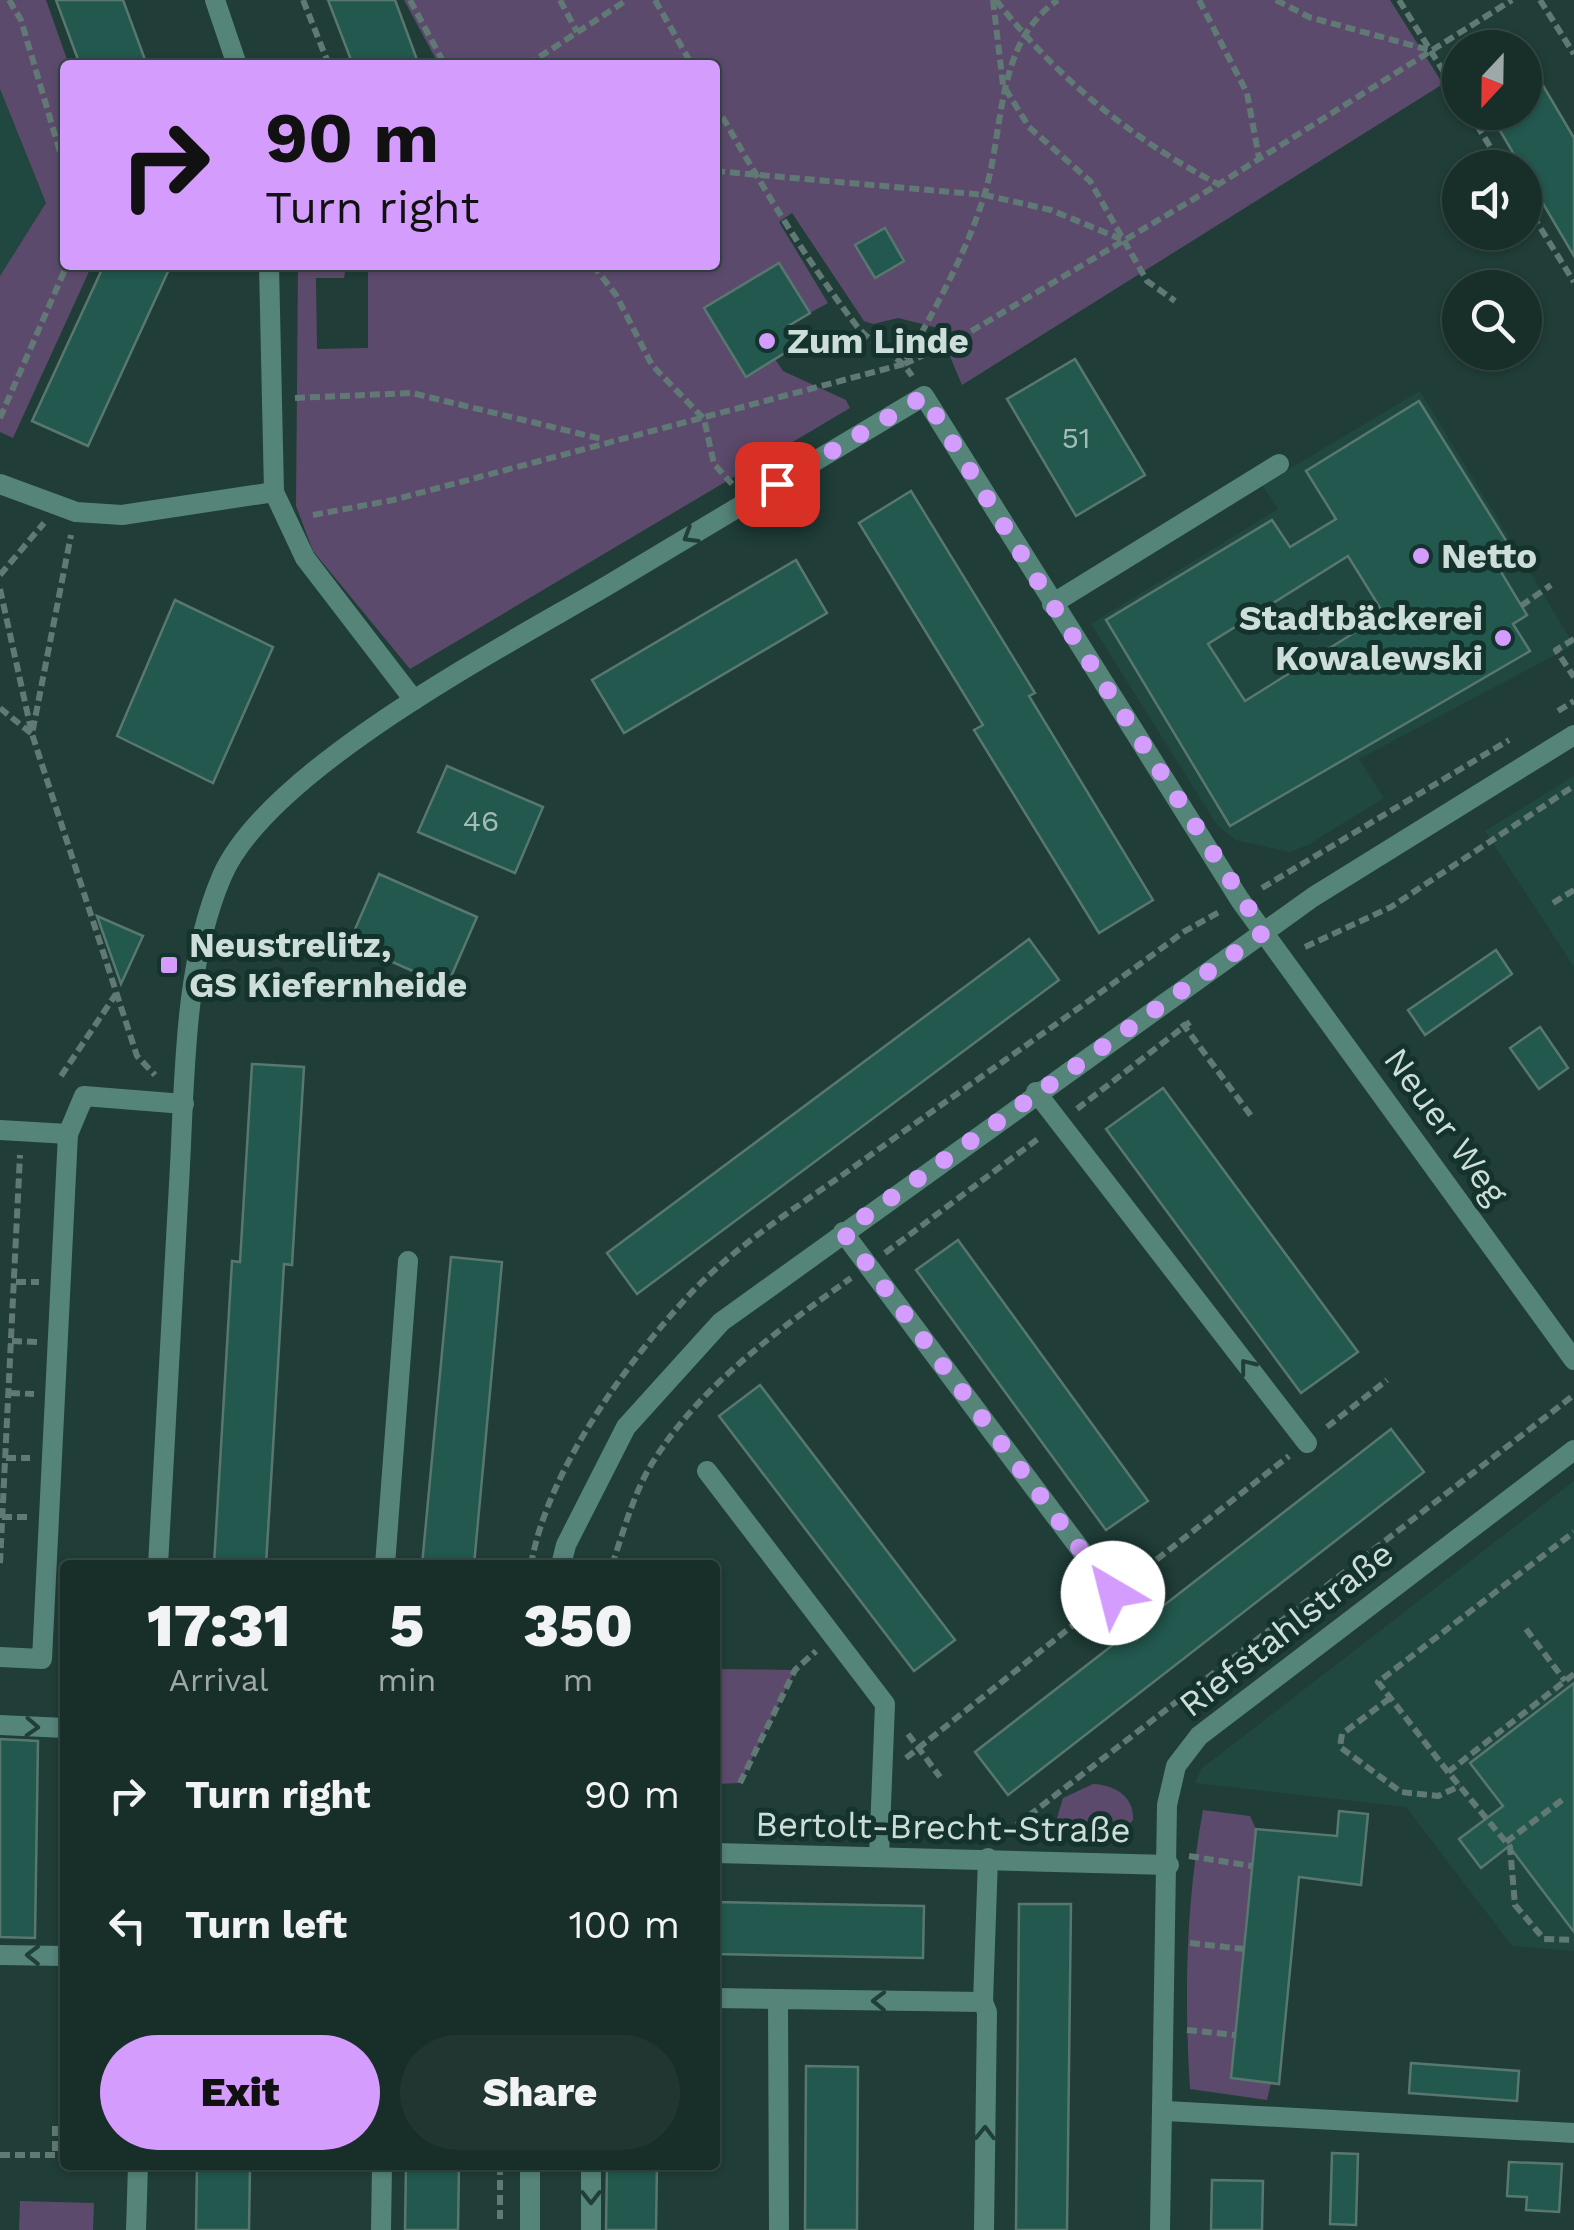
<!DOCTYPE html>
<meta charset="utf-8">
<style>
:root{--surface:#182e29;--page:#213631;--text:#f1f3f6;--muted:#9fa8a8;--line:#364a46;--accent:#d39cfd}
body{margin:0;font-family:"Work Sans",sans-serif;background:var(--page);color:var(--text);height:100vh;display:flex;flex-direction:column;font-size:38px;white-space:nowrap}
*{box-sizing:border-box;margin:0}
p{font-size:32px;color:var(--muted)}
.icon{flex:none;width:55px;height:55px;fill:none;stroke:currentColor;stroke-width:2;stroke-linecap:round;stroke-linejoin:round}
.map{position:relative;flex:1;overflow:hidden}
.side{position:absolute;left:60px;top:1560px;width:660px;height:610px;display:flex;flex-direction:column;background:var(--surface);border-radius:10px;box-shadow:0 2px 8px #0004,0 0 0 2px var(--line)}
.side>*{flex:none}
.hud{position:absolute;left:60px;top:60px;width:660px;height:210px;border-radius:10px;box-shadow:0 2px 8px #0004,0 0 0 2px var(--line);background:#d39cfd;color:#111;overflow:hidden}
.needle{width:65px;rotate:202deg}
.fabs{position:absolute;left:1442px;top:30px;display:grid;gap:20px}
.fabs a{display:grid;place-items:center;width:100px;height:100px;border-radius:50%;background:var(--surface);box-shadow:0 2px 8px #0004,0 0 0 2px var(--line);font-size:50px}
.pin{position:absolute;display:grid;place-items:center;width:85px;height:85px;color:#fff;margin:-42px;border-radius:20px;box-shadow:0 5px 15px #0006}
.me{position:absolute;width:110px;margin:-55px;rotate:323deg;stroke-linejoin:round;filter:drop-shadow(0 0 8px #0008)}
.turn{display:flex;align-items:center;gap:35px;height:210px;padding:0 40px;font-size:45px}
.turn .icon{width:130px;height:130px;stroke-width:2.5}
.turn b{display:block;font-size:70px;line-height:85px}
.eta{display:flex;justify-content:space-evenly;align-items:center;height:170px;text-align:center}
.eta b{font-size:60px;font-weight:800;line-height:70px}
.button{display:flex;gap:20px;margin-top:auto;padding:20px 40px}
.button a{flex:1;height:115px;border-radius:60px;background:var(--accent);color:#111;font-size:40px;font-weight:800;line-height:115px;text-align:center}
.button a+a{background:var(--page);color:var(--text)}
ul{padding:0;list-style:none}
li{display:flex;align-items:center;gap:30px;height:130px;padding:0 40px}
li div{flex:1}
li b{display:block;font-size:38px}
li em{font-style:normal}
.map>svg:first-child{display:block}
</style>
<div class="map">
<svg width="1574" height="2230" viewBox="0 0 1574 2230">
<rect width="100%" height="100%" fill="#203d37"/>
<!-- built -->
<g fill="#204840">
<polygon points="0,90 46,203 0,276"/>
<polygon points="1420,391 1574,645 1359,759 1384,798 1308,845 1290,852 1235,840 1217,825 1091,624 1278,509 1262,485"/>
<polygon points="1574,776 1574,967 1485,831"/>
<polygon points="1574,1481 1574,1951 1512,1946 1406,1807 1195,1783 1201,1769"/>
</g>
<!-- green -->
<g fill="#5c4a6c">
<polygon points="0,0 46,0 69,65 65,65 65,265 92,265 13,438 0,432 0,276 46,203 0,89"/>
<polygon points="404,0 1390,0 1443,84 962,385 938,328 898,318 873,324 864,321 792,213 779,222 828,303 810,313 779,263 705,308 775,359 783,371 846,400 850,408 410,669 313,551 296,506 298,265 346,266 344,278 316,278 317,349 368,348 368,265 715,265 715,65 439,65"/>
<polygon points="715,1669 795,1670 740,1783 715,1784"/>
<path d="M1093,1784C1115,1785 1134,1796 1133,1820L1122,1833L1080,1832L1057,1818L1063,1798Z"/>
<path d="M1203,1810L1250,1816L1256,1829L1231,2078L1271,2083L1267,2100L1190,2089C1184,1996 1186,1901 1203,1810Z"/>
<polygon points="20,2201 94,2203 93,2230 19,2230"/>
</g>
<!-- building -->
<g fill="#22584e" stroke="#58776f" stroke-width="2.5" fill-rule="evenodd">
<polygon points="56,0 123,0 147,65 80,65"/>
<polygon points="328,0 395,0 419,65 353,65"/>
<polygon points="1525,55 1574,138 1574,256 1489,112 1525,112"/>
<polygon points="885,228 904,261 875,278 855,245"/>
<polygon points="779,263 810,313 785,328 796,346 746,377 704,308"/>
<polygon points="104,265 171,265 88,446 32,421"/>
<polygon points="1075,359 1145,475 1076,516 1007,399"/>
<path d="M1419,401L1510,547L1492,557L1527,615L1513,624L1530,651L1230,826L1106,620L1272,520L1290,547L1336,519L1306,471ZM1348,556L1384,614L1245,701L1208,644Z"/>
<polygon points="911,491 1035,693 1029,696 1153,900 1099,933 974,730 983,725 859,523"/>
<polygon points="796,560 827,613 624,733 592,680"/>
<polygon points="175,600 273,647 213,783 117,736"/>
<polygon points="447,766 543,807 515,873 418,832"/>
<polygon points="379,874 477,917 447,986 349,943"/>
<polygon points="97,916 143,936 121,984"/>
<polygon points="1029,939 1059,980 637,1294 607,1253"/>
<polygon points="1496,950 1512,974 1425,1035 1408,1010"/>
<polygon points="1540,1027 1568,1068 1539,1089 1510,1048"/>
<polygon points="252,1064 304,1067 292,1265 284,1264 266,1565 214,1565 232,1261 240,1262"/>
<polygon points="1163,1088 1358,1352 1301,1393 1106,1129"/>
<polygon points="958,1240 1148,1501 1106,1530 916,1270"/>
<polygon points="451,1257 502,1262 474,1565 422,1565"/>
<polygon points="760,1385 955,1640 914,1671 719,1416"/>
<polygon points="1391,1429 1424,1472 1008,1795 975,1752"/>
<polygon points="1574,1683 1574,1932 1509,1846 1481,1868 1459,1839 1503,1806 1470,1763"/>
<polygon points="0,1739 38,1741 35,1938 0,1937"/>
<polygon points="1339,1811 1368,1814 1361,1885 1299,1877 1279,2084 1231,2078 1256,1829 1337,1836"/>
<polygon points="715,1902 924,1906 923,1958 715,1954"/>
<polygon points="1019,1904 1071,1904 1067,2230 1016,2230"/>
<polygon points="1411,2063 1519,2071 1517,2101 1409,2093"/>
<polygon points="806,2066 858,2067 857,2230 805,2230"/>
<polygon points="1332,2153 1358,2154 1356,2225 1330,2224"/>
<polygon points="1509,2162 1562,2164 1559,2212 1526,2210 1527,2197 1507,2196"/>
<polygon points="197,2165 250,2165 249,2230 196,2230"/>
<polygon points="406,2165 459,2165 458,2230 405,2230"/>
<polygon points="607,2165 657,2165 656,2230 606,2230"/>
<polygon points="1212,2180 1263,2181 1262,2230 1211,2230"/>
</g>
<g fill="none" stroke-linecap="round" stroke-linejoin="round">
<!-- path -->
<g stroke="#617974" stroke-width="6" stroke-dasharray="10 5" stroke-linecap="butt">
<polyline points="9,0 21,20 65,169"/>
<polyline points="303,0 329,65"/>
<polyline points="410,0 445,65"/>
<polyline points="560,0 577,32"/>
<polyline points="655,0 692,65"/>
<polyline points="993,0 1003,85 1029,127 1090,181 1147,281 1175,301"/>
<path d="M996,0C1056,77 1131,139 1218,184"/>
<polyline points="1199,0 1247,93 1259,158"/>
<polyline points="1276,0 1309,17 1429,50"/>
<polyline points="1399,0 1460,98"/>
<polyline points="1540,0 1574,54"/>
<polyline points="527,65 627,0"/>
<path d="M715,104C758,179 803,256 856,325C871,345 898,353 912,376"/>
<polyline points="1469,112 1503,168"/>
<polyline points="715,171 985,195 1051,210 1121,239"/>
<polyline points="1525,203 1574,282"/>
<polyline points="212,265 243,265"/>
<polyline points="593,265 616,295 652,365 704,419 714,464 732,484"/>
<polyline points="904,364 953,342 1219,184 1512,0"/>
<polyline points="295,398 412,393 602,439"/>
<polyline points="0,418 67,265"/>
<path d="M313,515L393,500L904,364C934,311 966,254 984,196C1005,131 994,43 1058,0"/>
<polyline points="0,575 44,523"/>
<polyline points="0,589 32,734 137,1056 155,1075"/>
<polyline points="1521,606 1551,585"/>
<polyline points="1574,639 1556,650 1574,677"/>
<polyline points="0,708 32,734 71,535"/>
<polyline points="1558,711 1574,701"/>
<polyline points="1262,888 1509,740"/>
<polyline points="1553,903 1574,890"/>
<polyline points="1305,947 1391,907 1574,786"/>
<polyline points="1182,1023 1252,1117"/>
<polyline points="61,1076 116,994"/>
<polyline points="1077,1109 1190,1022"/>
<polyline points="885,1253 1039,1138"/>
<polyline points="16,1282 39,1282"/>
<polyline points="12,1341 37,1342"/>
<polyline points="10,1393 34,1394"/>
<polyline points="1327,1427 1387,1380"/>
<polyline points="6,1458 30,1458"/>
<polyline points="2,1517 28,1517"/>
<polyline points="0,1563 20,1155"/>
<path d="M531,1565C547,1471 626,1363 690,1294C738,1243 802,1204 858,1164C967,1086 1077,1011 1185,931L1221,911"/>
<path d="M612,1565C623,1533 633,1495 651,1465C699,1386 777,1331 851,1278"/>
<polyline points="1133,1578 1289,1456"/>
<polyline points="1526,1629 1565,1681"/>
<polyline points="1574,1674 1448,1772 1510,1847 1515,1905 1544,1939 1574,1940"/>
<polyline points="1390,1698 1342,1734 1340,1747 1401,1792 1438,1796 1460,1786"/>
<polyline points="908,1734 940,1777"/>
<polyline points="906,1758 1096,1607"/>
<polyline points="1448,1772 1378,1682 1574,1532"/>
<polyline points="740,1783 795,1670 816,1651"/>
<polyline points="1005,1834 1574,1395"/>
<polyline points="1506,1842 1566,1797"/>
<polyline points="1189,1856 1252,1866"/>
<polyline points="1190,1943 1244,1949"/>
<polyline points="1187,2030 1235,2035"/>
<polyline points="55,2126 55,2155"/>
<polyline points="0,2155 65,2155"/>
<polyline points="500,2165 500,2219"/>
</g>
<!-- service -->
<g stroke="#558479" stroke-width="20">
<polyline points="1052,604 1279,464"/>
<polyline points="1036,1092 1307,1443"/>
<polyline points="843,1232 1113,1593"/>
<polyline points="707,1471 885,1704 879,1856"/>
<polyline points="385,1565 408,1261"/>
</g>
<!-- minor -->
<g stroke="#558479" stroke-width="20">
<polyline points="215,0 237,65"/>
<polyline points="269,265 274,492 305,558 414,700"/>
<polyline points="0,484 76,512 122,515 274,492"/>
<polyline points="0,1130 68,1134 84,1096 184,1104"/>
<path d="M158,1565C165,1438 172,1311 179,1184C185,1085 182,969 222,876C269,768 507,645 610,584C715,521 819,459 924,396L1240,900L1574,1360"/>
<polyline points="0,1657 42,1659 68,1134"/>
<polyline points="0,1725 65,1728"/>
<polyline points="715,1853 1169,1865"/>
<polyline points="0,1955 65,1956"/>
<polyline points="715,1998 778,1999"/>
<polyline points="983,2002 988,1858"/>
<polyline points="1166,2111 1574,2133"/>
<polyline points="591,2165 591,2230"/>
<polyline points="136,2230 138,2165"/>
<polyline points="381,2230 382,2165"/>
<polyline points="779,2230 778,1999 983,2002 987,2012 984,2230"/>
<polyline points="1160,2230 1167,1805 1176,1766 1199,1736 1574,1450"/>
</g>
<!-- tertiary -->
<g stroke="#558479" stroke-width="20">
<polyline points="561,1565 566,1545 626,1427 721,1322 1313,897 1574,735"/>
<polyline points="530,2165 530,2230"/>
</g>
</g>
<!-- one-way arrows -->
<defs><path id="oneway-chevron" d="M-2-3.5L2.5 0L-2 3.5" fill="none" stroke-width="1.6" stroke-linecap="round" stroke-linejoin="round" transform="scale(2.5)"/></defs>
<g stroke="#1f3f38">
<use href="#oneway-chevron" transform="translate(690 536) rotate(149)"/>
<use href="#oneway-chevron" transform="translate(1247 1366) rotate(-128)"/>
<use href="#oneway-chevron" transform="translate(32 1727) rotate(3)"/>
<use href="#oneway-chevron" transform="translate(33 1955) rotate(-179)"/>
<use href="#oneway-chevron" transform="translate(879 2001) rotate(-179)"/>
<use href="#oneway-chevron" transform="translate(985 2133) rotate(-89)"/>
<use href="#oneway-chevron" transform="translate(591 2197) rotate(90)"/>
</g>
<g fill="none" stroke-linecap="round" stroke-linejoin="round">
<!-- route -->
<polyline stroke="#d39cfd" stroke-width="18" stroke-dasharray="0 32.4" points="777,484 924,396 1052,604 1264,932 843,1232 1113,1593"/>
</g>
<!-- markers -->
<g fill="#d39cfd" stroke="#15332d" stroke-width="4">
<circle cx="767" cy="341" r="10"/>
<circle cx="1421" cy="556" r="10"/>
<circle cx="1503" cy="638" r="10"/>
<rect x="159" y="955" width="20" height="20" rx="5"/>
</g>
<g text-anchor="middle" dominant-baseline="central" stroke-width="10" stroke-linejoin="round" paint-order="stroke">
<!-- number labels -->
<g font-size="30" fill="#a2bcb6">
<text x="1076" y="437">51</text>
<text x="481" y="820">46</text>
</g>
<!-- poi labels -->
<g font-size="35" font-weight="bold" fill="#cdddd9" stroke="#15332d" text-anchor="start">
<text x="787" y="341">Zum Linde</text>
<text x="1441" y="556">Netto</text>
<text x="1483" y="618" text-anchor="end">Stadtbäckerei<tspan x="1483" dy="40">Kowalewski</tspan></text>
<text x="189" y="945">Neustrelitz,<tspan x="189" dy="40">GS Kiefernheide</tspan></text>
</g>
<!-- street labels -->
<g font-size="35" fill="#cdddd9" stroke="#15332d">
<text transform="translate(1446 1126) rotate(54)">Neuer Weg</text>
<text transform="translate(1286 1629) rotate(-38)">Riefstahlstraße</text>
<text transform="translate(943 1827) rotate(1)">Bertolt-Brecht-Straße</text>
</g>
</g>
</svg>
<div class="fabs">
<a><svg class="needle" viewBox="-14 -14 28 28"><path d="M0-13l5 13h-10z" fill="#e53935"/><path d="M0 13l5-13h-10z" fill="#9fa8a8"/></svg></a>
<a><svg class="icon" aria-label="sound" viewBox="0 0 24 24"><path d="M4 9h4l5-4v14l-5-4H4zM17 9q2 3 0 6"/></svg></a>
<a><svg class="icon" aria-label="search" viewBox="0 0 24 24"><circle cx="10" cy="10" r="6"/><path d="M15 15l6 6"/></svg></a>
</div>
<div class="pin" style="left:777px;top:484px;background:#d93025"><svg class="icon" aria-label="arrive" viewBox="0 0 24 24"><path d="M6 21V4h12l-3 4 3 4H6"/></svg></div>
<svg class="me" style="left:1113px;top:1593px" viewBox="-20 -20 40 40"><circle r="19" fill="#fff"/><path d="M0-13L10 11 0 6-10 11z" fill="#d39cfd"/></svg>
<div class="hud">
<div class="turn"><svg class="icon" aria-label="right" viewBox="0 0 24 24"><path d="M7 20v-9h11M14 6l5 5-5 5"/></svg><div><b>90 m</b>Turn right</div></div>
</div>
<section class="side">
<div class="eta">
<div><b>17:31</b><p>Arrival</p></div>
<div><b>5</b><p>min</p></div>
<div><b>350</b><p>m</p></div>
</div>
<ul>
<li><svg class="icon" aria-label="right" viewBox="0 0 24 24"><path d="M7 20v-9h11M14 6l5 5-5 5"/></svg><div><b>Turn right</b></div><em>90 m</em></li>
<li><svg class="icon" aria-label="left" viewBox="0 0 24 24"><path d="M17 20v-9H6M10 6l-5 5 5 5"/></svg><div><b>Turn left</b></div><em>100 m</em></li>
</ul>
<div class="button"><a>Exit</a><a>Share</a></div>
</section>
</div>
